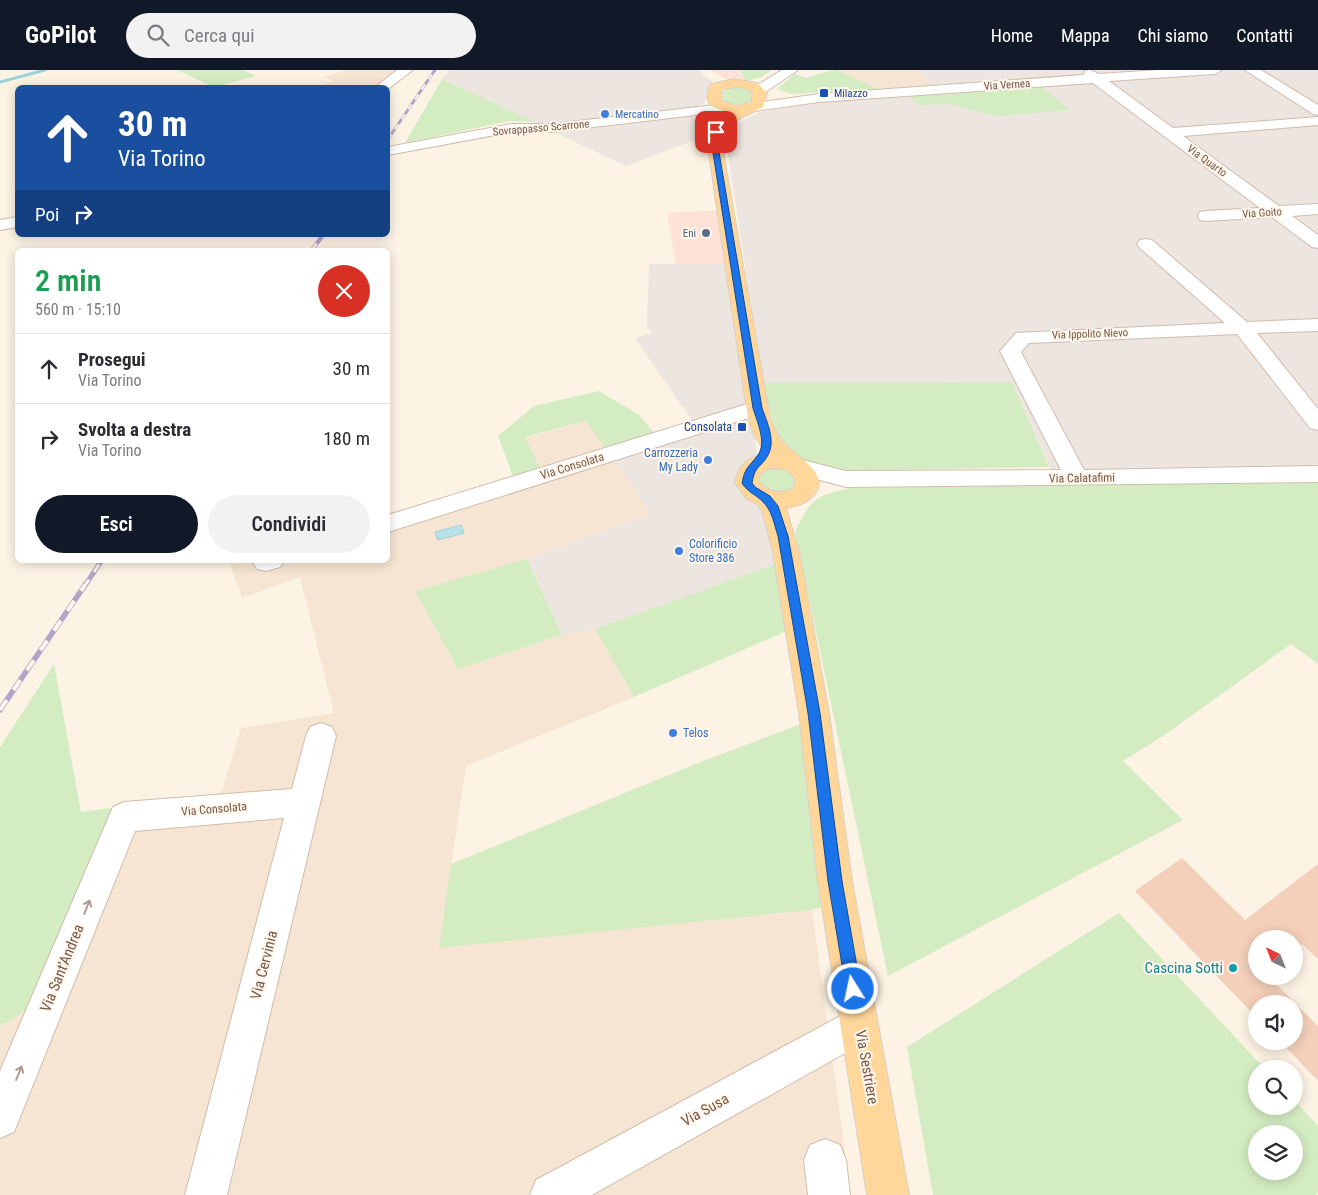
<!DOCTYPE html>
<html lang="it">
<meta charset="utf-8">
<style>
:root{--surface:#fff;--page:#f2f2f3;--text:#2b2b33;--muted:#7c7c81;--line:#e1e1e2;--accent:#111827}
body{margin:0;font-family:"Roboto Condensed",sans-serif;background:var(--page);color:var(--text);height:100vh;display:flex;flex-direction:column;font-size:19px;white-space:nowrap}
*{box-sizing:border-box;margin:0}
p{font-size:16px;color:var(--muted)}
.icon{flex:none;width:28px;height:28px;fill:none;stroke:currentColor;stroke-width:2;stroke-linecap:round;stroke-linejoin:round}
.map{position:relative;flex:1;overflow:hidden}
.side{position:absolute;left:15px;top:178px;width:375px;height:315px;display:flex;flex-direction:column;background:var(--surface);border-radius:8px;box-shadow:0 2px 12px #0003}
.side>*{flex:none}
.banner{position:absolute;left:15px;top:15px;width:375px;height:152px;border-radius:8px;box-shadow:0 2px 12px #0003;background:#1a4fa0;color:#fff;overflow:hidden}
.needle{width:32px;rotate:317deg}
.tools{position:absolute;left:1248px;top:860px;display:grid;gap:10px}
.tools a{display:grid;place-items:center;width:55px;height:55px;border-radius:50%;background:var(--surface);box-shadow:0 2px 12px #0003;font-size:25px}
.pin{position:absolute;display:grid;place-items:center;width:42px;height:42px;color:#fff;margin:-21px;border-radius:10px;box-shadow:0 2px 8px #0006}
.me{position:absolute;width:55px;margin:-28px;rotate:350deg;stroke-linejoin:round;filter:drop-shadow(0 0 4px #0008)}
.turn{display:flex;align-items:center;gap:18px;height:105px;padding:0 20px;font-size:22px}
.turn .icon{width:65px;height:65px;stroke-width:2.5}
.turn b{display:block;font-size:35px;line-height:42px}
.then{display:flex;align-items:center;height:48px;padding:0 20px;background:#0003;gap:10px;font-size:19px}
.round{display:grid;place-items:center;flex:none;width:52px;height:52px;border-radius:26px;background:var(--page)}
.headline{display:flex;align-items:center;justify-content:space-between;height:85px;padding:0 20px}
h1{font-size:30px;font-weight:600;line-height:38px;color:#1e9e55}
.action{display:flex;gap:10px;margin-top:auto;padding:10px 20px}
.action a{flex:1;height:58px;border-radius:30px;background:var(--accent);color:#fff;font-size:20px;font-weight:600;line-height:58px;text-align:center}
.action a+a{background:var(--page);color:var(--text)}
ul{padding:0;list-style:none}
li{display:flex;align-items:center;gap:15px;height:70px;padding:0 20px;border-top:1px solid var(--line)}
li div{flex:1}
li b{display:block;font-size:19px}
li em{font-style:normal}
header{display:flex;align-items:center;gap:30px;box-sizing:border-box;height:70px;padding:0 25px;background:var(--accent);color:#fff}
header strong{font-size:24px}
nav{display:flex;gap:28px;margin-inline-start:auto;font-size:18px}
.search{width:350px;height:45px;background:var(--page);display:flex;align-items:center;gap:12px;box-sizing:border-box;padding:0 18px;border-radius:28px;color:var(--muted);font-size:19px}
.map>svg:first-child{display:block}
</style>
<header>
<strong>GoPilot</strong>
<div class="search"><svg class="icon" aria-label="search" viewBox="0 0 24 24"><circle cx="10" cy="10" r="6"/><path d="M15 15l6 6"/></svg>Cerca qui</div>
<nav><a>Home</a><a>Mappa</a><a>Chi siamo</a><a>Contatti</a></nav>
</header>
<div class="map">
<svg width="1318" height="1125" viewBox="0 0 1318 1125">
<rect width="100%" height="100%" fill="#fdf3e4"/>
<!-- residential -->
<g fill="#f5e5d2">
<polygon points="345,0 400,0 375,17 317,18 333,11 324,7"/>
<polygon points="837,0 918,0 930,16 878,19"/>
<polygon points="587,351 652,444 527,489 415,521 458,599 562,565 595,559 634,627 466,696 439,877 812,840 851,1125 0,1125 0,956 33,937 117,737 221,723 241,658 334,643 300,507 242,528 229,490 388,490 388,445 539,398 525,368"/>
</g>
<!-- commercial -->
<g fill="#fee2d7">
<polygon points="710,0 741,0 744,11 729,10"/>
<polygon points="720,140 730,194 676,194 667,143"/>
</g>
<!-- industrial -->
<g fill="#ede5df">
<polygon points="450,0 700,0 702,4 713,12 709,26 703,34 695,38 689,45 699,50 707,70 690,72 626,96 442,9"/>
<polygon points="918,0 1318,0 1318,411 1058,416 1012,312 763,313 726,70 739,52 761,42 819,33 935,23"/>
<polygon points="649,194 730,194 749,333 693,352 635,268 652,263 647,256"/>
<polygon points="751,343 757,385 742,400 747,428 763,440 775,494 595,559 562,565 527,489 651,444 612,387"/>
</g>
<!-- green -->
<g fill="#d4ecc2" fill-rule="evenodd">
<polygon points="177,0 243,0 256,6 214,17"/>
<polygon points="741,0 772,0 760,8 744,11"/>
<polygon points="832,0 837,0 878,19 791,24 777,19 795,4 806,8"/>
<polygon points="442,9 534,52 509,51 405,73"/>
<path d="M735,16L753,19L756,32C745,35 734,39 724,31L723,22Z"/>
<polygon points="1040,16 1070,40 998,46 948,34 918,35 909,25"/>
<path d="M1012,312L1049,397L834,401C775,387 777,366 763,313Z"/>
<polygon points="599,321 639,345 655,364 606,379 586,351 525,367 540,398 513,406 498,366 534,336"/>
<polygon points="773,398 787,399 796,405 795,420 774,424 759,414 760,406 767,399"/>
<path d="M1318,411V594L1291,574L1163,666L1123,691L1183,750L888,906L795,462C812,428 814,426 851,418Z"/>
<polygon points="527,489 562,565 458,599 415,521"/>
<polygon points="775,494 787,561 634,627 595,559"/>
<polygon points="54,594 81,742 117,737 33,937 0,956 0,677"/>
<polygon points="801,654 826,836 812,840 439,878 451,794 703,691"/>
<path d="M1119,843L1265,999H1256V1036H1294V1030L1318,1056V1122L1316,1125H933L907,977ZM1256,1064H1294V1101H1256Z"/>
</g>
<!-- water -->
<polygon fill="#b8e2e8" stroke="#9dd2da" points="461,455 464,463 438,470 435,462"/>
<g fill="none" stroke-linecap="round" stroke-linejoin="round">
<!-- stream -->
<polyline stroke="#9dd2da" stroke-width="3" points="0,12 45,0"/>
</g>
<!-- building -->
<polygon fill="#f4d0bb" points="1182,788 1245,850 1318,794 1318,889 1302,874 1294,881 1294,869 1256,869 1256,906 1268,906 1318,956 1318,1011 1280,971 1294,971 1294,934 1256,934 1256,947 1135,821"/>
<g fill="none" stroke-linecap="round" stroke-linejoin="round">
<!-- minor casing -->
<g stroke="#d1bcac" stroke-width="2">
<g id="minor">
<polygon points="397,0 413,0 388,19 374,18"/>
<polygon points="782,0 798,0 764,23 754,23 752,20 754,17"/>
<polygon points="1090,0 1099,4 1159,0 1222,0 1215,4 1109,11 1173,58 1318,47 1318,55 1183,66 1279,136 1318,134 1318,144 1292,146 1318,165 1318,178 1312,177 1272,147 1206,151 1200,150 1198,146 1200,142 1206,141 1260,138 1093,13 819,32 755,41 748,37 755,33 819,24 1084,5 1085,1"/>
<polygon points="1245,0 1261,0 1318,35 1318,45 1313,44"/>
<polygon points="724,34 731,38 729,41 552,62 512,62 388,85 388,77 512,54 552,54"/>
<polygon points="18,147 18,157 0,160 0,150"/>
<polygon points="1146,169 1152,170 1247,252 1318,249 1318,261 1257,263 1318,339 1318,360 1310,358 1237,264 1029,273 1021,282 1084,400 1318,396 1318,412 846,417 790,402 786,397 790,392 798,389 846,401 1061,400 1000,281 1016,263 1225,253 1140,178 1137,174 1140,170"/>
<polygon points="757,331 765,333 768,338 765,343 388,462 388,445"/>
<polygon points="254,490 284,490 280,497 266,501 257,499 253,492"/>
<polygon points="321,653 332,657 336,666 227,1125 185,1125 284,748 135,761 14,1062 0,1068 0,1001 113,737 124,732 292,719 306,666 310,657"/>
<polygon points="859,936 872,942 878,955 872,968 592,1125 530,1125 536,1110"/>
<polygon points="825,1069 840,1075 846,1090 850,1125 808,1125 804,1090 810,1075"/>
</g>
</g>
<!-- major casing -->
<g stroke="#d9d0cc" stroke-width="2">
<path id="major" d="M734,9L757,13L767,23L763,37C747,46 727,50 721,70L770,348C774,357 776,365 783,372C794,386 829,401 816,422C809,433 798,436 786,438L799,482L829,643L852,811L909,1125H867L818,811L799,643L773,482L762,440L757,434L746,428L735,413C738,394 750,387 767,383L755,367L748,348L707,70L714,56L729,43L711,36C706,29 707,21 711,14ZM734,17C742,17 747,18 753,23L751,32L737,36L722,31V20ZM769,398C779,398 791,399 795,410L794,418C782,425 768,422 759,412L760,405Z"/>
</g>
<!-- minor -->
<use href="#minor" fill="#fff" fill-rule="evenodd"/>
<!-- major -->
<use href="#major" fill="#ffd79a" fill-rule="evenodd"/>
<!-- rail-far3 casing -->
<g stroke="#b5a2c8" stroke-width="3">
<polyline id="rail-far3" points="388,69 435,0"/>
</g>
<!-- rail-far2 casing -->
<g stroke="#b5a2c8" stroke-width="4">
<polyline id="rail-far2" points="312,180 323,165"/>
</g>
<!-- rail-far1 casing -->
<g stroke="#b5a2c8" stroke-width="5">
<polyline id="rail-far1" points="84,517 102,490"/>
</g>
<!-- rail casing -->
<g stroke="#b5a2c8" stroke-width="5.5">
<polyline id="rail" points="0,640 85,515"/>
</g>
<!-- rail-far3 -->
<use href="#rail-far3" stroke="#fff7ec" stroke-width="2" stroke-dasharray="6" stroke-linecap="butt"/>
<!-- rail-far2 -->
<use href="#rail-far2" stroke="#fff7ec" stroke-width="2.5" stroke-dasharray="8" stroke-linecap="butt"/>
<!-- rail-far1 -->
<use href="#rail-far1" stroke="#fff7ec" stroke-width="3" stroke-dasharray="9" stroke-linecap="butt"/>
<!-- rail -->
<use href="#rail" stroke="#fff7ec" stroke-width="4" stroke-dasharray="12" stroke-linecap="butt"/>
</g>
<!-- one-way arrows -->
<defs><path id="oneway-shaft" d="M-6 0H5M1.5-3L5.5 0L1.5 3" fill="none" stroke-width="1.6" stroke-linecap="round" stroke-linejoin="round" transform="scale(1.25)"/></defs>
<g stroke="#ad9b91">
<use href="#oneway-shaft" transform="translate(87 837) rotate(-68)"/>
<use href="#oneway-shaft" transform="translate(19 1003) rotate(-68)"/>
</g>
<!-- route -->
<path fill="#1a73e8" stroke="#114b97" d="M713,61L719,62L717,70L762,338C767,352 776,371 768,385C760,399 755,395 752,413L755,417L770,426L778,436L788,466L820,643L842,811L861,919L859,924L853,926L848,924L846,919L828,811L808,643L778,466C774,454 772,440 763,432C756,424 748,423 742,413C745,397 749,397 758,385C767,372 757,352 753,338L711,70Z"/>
<!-- markers -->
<g fill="#1a4fb4" stroke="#fff7ec" stroke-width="2">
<rect x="819" y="18" width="10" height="10" rx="2.5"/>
<rect x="737" y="352" width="10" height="10" rx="2.5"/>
</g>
<g fill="#3f7fe0" stroke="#fff7ec" stroke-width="2">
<circle cx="605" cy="44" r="5"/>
<circle cx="708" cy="390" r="5"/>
<circle cx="679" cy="481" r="5"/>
<circle cx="673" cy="663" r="5"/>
</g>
<circle fill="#5c6f8a" stroke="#fff7ec" stroke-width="2" cx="706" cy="163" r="5"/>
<circle fill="#0f9aa8" stroke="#fff7ec" stroke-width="2" cx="1233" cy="898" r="5"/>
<g text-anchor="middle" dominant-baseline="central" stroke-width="4" stroke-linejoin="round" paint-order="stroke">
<!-- far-street labels -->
<g font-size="11" fill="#775848" stroke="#fff7ec">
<text transform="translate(1007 15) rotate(-4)">Via Vernea</text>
<text transform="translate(541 58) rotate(-5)">Sovrappasso Scarrone</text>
<text transform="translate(1207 91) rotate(36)">Via Quarto</text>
<text transform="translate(1262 143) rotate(-4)">Via Goito</text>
<text transform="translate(1090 264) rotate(-2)">Via Ippolito Nievo</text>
</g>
<!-- far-transit labels -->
<g font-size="11" fill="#164399" stroke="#fff7ec" text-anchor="start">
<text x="834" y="23">Milazzo</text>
</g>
<!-- far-shop labels -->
<g font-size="11" fill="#366cbe" stroke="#fff7ec" text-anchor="start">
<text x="615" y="44">Mercatino</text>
</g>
<!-- far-service labels -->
<g font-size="11" fill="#4e5e75" stroke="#fff7ec" text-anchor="end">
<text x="696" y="163">Eni</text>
</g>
<!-- transit labels -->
<g font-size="12" fill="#164399" stroke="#fff7ec" text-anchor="end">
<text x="732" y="357">Consolata</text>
</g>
<!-- shop labels -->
<g font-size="12" fill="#366cbe" stroke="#fff7ec" text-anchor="start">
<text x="698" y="383" text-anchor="end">Carrozzeria<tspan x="698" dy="14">My Lady</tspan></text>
<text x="689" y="474">Colorificio<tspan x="689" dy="14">Store 386</tspan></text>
<text x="683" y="663">Telos</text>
</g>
<!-- street labels -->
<g font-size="12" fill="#775848" stroke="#fff7ec">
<text transform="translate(572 396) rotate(-17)">Via Consolata</text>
<text transform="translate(1082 408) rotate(-1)">Via Calatafimi</text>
<text transform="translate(214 739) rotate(-5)">Via Consolata</text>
</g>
<!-- near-street labels -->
<g font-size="15" fill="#775848" stroke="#fff7ec">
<text transform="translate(264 895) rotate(-76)">Via Cervinia</text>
<text transform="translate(62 898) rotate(-68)">Via Sant'Andrea</text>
<text transform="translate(867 997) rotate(80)">Via Sestriere</text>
<text transform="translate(705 1040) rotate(-29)">Via Susa</text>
</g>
<!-- near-culture labels -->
<g font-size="15" fill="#0d838f" stroke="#fff7ec" text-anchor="end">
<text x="1223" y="898">Cascina Sotti</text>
</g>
</g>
</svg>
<div class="tools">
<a><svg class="needle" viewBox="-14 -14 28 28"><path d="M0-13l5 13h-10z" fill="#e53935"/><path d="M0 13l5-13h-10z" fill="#7c7c81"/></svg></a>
<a><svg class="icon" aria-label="sound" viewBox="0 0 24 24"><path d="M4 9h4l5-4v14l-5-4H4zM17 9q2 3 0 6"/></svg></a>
<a><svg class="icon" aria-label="search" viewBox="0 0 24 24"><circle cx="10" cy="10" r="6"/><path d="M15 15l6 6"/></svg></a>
<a><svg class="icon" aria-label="layers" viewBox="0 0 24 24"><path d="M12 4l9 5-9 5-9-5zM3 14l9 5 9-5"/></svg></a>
</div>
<div class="pin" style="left:716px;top:62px;background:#d93025"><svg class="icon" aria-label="arrive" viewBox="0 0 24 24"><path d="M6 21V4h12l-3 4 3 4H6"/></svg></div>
<svg class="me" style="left:853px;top:919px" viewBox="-20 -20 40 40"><circle r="17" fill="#1a73e8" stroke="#fff" stroke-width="3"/><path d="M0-11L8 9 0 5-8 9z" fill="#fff"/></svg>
<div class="banner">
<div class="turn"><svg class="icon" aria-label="ahead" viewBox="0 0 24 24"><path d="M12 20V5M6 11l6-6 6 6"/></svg><div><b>30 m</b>Via Torino</div></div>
<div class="then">Poi<svg class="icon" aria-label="right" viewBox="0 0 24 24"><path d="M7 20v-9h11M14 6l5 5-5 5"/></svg></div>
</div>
<section class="side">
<div class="headline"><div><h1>2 min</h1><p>560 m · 15:10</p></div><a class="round" style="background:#d93025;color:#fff"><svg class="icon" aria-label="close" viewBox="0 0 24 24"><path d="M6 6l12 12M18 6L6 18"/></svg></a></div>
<ul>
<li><svg class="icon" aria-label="ahead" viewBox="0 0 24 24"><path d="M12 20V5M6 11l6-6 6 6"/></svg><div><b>Prosegui</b><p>Via Torino</p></div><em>30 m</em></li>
<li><svg class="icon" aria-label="right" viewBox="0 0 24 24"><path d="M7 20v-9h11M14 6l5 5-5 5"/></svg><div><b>Svolta a destra</b><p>Via Torino</p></div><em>180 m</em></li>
</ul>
<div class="action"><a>Esci</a><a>Condividi</a></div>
</section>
</div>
